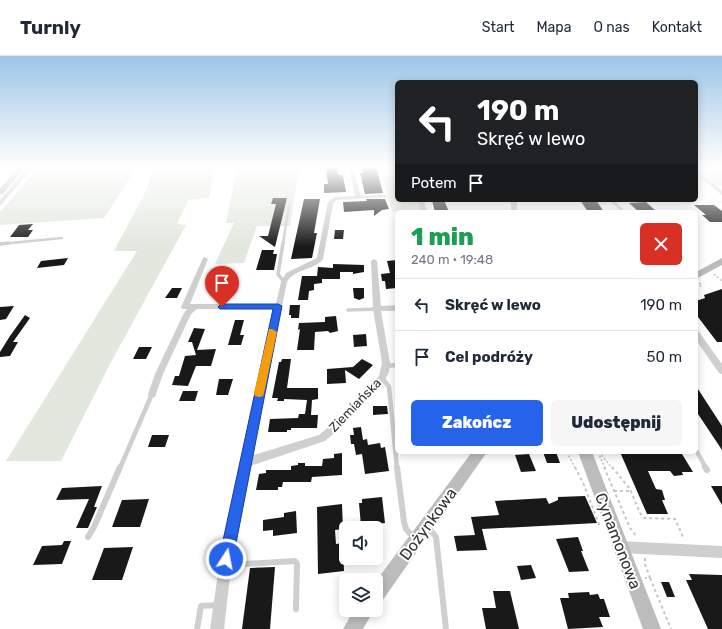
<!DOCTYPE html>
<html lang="pl">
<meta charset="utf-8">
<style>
:root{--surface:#fff;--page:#f6f6f7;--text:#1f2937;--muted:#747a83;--line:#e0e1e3;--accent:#2563eb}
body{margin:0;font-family:Rubik,sans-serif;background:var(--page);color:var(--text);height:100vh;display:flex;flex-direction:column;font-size:15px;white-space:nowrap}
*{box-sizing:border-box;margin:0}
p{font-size:13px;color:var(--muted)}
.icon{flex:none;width:22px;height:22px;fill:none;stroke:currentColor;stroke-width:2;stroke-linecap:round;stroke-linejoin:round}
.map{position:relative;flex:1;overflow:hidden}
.side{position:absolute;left:395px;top:154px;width:303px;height:244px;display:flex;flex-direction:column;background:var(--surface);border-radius:6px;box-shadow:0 2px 10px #0003}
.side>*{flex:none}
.top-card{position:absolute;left:395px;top:24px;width:303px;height:122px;border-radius:6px;box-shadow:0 2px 10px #0003;background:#202124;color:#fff;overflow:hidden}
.fabs{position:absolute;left:339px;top:465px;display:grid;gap:8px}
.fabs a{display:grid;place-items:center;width:44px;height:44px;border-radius:6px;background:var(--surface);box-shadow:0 2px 10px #0003;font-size:20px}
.pin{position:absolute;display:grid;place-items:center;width:34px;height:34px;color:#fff;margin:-41px -17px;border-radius:50% 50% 50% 0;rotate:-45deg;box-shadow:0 0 4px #0007}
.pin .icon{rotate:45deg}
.me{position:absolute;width:44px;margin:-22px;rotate:11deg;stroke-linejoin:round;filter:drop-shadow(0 0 3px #0008)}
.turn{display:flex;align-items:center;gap:14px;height:84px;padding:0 16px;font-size:18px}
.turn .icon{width:52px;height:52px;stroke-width:2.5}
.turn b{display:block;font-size:28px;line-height:34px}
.then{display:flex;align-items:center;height:38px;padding:0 16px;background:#0003;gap:8px;font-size:15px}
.round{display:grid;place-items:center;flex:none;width:42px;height:42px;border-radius:6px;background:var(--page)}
.head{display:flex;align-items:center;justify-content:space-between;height:68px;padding:0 16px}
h1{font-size:24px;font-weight:800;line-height:30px;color:#1e9e55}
.cta{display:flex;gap:8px;margin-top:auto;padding:8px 16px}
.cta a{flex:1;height:46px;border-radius:6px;background:var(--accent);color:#fff;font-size:16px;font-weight:800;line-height:46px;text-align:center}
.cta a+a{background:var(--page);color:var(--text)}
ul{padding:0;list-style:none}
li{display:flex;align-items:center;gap:12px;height:52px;padding:0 16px;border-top:1px solid var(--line)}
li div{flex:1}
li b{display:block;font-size:15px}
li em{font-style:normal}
header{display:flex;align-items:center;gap:24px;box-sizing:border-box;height:56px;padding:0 20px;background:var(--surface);border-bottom:1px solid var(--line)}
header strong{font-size:19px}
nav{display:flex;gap:22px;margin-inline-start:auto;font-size:14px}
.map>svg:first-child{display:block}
</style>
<header>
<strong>Turnly</strong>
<nav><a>Start</a><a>Mapa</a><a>O nas</a><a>Kontakt</a></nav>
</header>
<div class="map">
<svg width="722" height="573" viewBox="0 0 722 573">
<rect width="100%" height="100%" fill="#fff"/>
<!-- green -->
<g fill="#e2e8dd">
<polygon points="39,111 137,111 104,162 0,169 0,156"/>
<polygon points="155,111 215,111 209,142 188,144 177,168 186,169 110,308 61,405 6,405 137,195 114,195 143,141"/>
<polygon points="237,111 299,111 290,170 257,170 244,207 215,208 234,167 226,167"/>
<polygon points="698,116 722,116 722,130 715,129"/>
<polygon points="382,120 397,120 397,144 419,144 421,154 392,156"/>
</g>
<!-- building -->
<g fill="#191919">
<polygon points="326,111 338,111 337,118 343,120 346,136 324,137 324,128 328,128"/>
<polygon points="362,111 376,111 383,137 365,138 360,117 363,117"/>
<polygon points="273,142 287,142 275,191 259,180 268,180 276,148 271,148"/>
<polygon points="304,143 320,143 314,177 317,177 312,202 291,203"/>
<polygon points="366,143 385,143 389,153 382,154 374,160 374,154 344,156 343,146 367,145"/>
<polygon points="432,144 444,144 449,156 435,156"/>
<polygon points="580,144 596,144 604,156 588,156"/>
<polygon points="646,146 657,156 639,156 629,147"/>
<polygon points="694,149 714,149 722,155 722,166 710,166 702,159 706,159"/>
<polygon points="33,168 28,174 33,174 28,181 10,181 19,169"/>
<polygon points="335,174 344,174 343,183 334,183"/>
<polygon points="262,194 274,194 273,198 277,198 274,214 256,214"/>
<polygon points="68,202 64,209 37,212 41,205"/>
<polygon points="397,204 397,232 386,233 385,225 382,225 381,218 390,217 387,205"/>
<polygon points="333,208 364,209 364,216 353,218 353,216 340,216 340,223 322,223 322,227 314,228 314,234 309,235 308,244 298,244 302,220 317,220 318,211 333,212"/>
<polygon points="172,232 182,232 177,242 165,242"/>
<polygon points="353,232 364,232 364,242 359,244 354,242"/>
<polygon points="722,233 722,286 717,286 698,261 696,261 696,245 705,242 704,239"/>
<polygon points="290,249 300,249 299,262 291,262 291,259 289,259"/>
<polygon points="14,250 6,263 0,264 0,251"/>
<polygon points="25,259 30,262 13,286 18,286 10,300 0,301 0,296 10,280"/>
<polygon points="336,260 338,275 330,277 328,275 315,276 314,294 297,294 300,273 298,274 299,267 325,266 325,261"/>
<polygon points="235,264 244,264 240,279 244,279 241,289 228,289"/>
<polygon points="194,272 205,273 197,294 216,293 211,310 196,310 188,330 172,329 175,320 179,320 185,300 196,299 192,286 188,286"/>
<polygon points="366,278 367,290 354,291 353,279"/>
<polygon points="139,291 152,291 146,303 133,303"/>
<polygon points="282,303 291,303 287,332 318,332 318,343 312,344 311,359 318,359 317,372 291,372 291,374 287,374 287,376 268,376 270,363 298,362 299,358 305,358 307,344 284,343 284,345 277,345 278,342 272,342 279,306 281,306"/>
<polygon points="362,303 373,309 359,323 345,314 346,327 327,328 327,313 353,311"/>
<polygon points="219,323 233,323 228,339 216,339"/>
<polygon points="696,330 722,370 722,394 696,355"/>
<polygon points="183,335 198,335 195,345 179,345"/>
<polygon points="373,350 387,350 388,358 373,359"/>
<polygon points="361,371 363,384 367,383 368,389 380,387 381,392 385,391 389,415 365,418 362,398 356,399 354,388 351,388 350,379 354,379 353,372"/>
<polygon points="152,379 169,379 165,391 148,391"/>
<polygon points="543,396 556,396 560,407 547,407"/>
<polygon points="620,396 682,398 693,416 682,416 683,419 674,420 670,415 648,415 656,433 662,434 665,444 662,444 668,458 647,458"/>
<polygon points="342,397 342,419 312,421 311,426 283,426 282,431 278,431 278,434 256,434 259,418 266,417 266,414 291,414 291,410 298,409 298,407 305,407 305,410 322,410 323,403 334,402 334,398"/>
<polygon points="529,398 536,415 521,416 515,399"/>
<polygon points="102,430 94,451 97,451 88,472 76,472 89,443 56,444 62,432"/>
<polygon points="711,430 722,430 722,449"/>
<polygon points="585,440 597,467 482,473 487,494 457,495 454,480 475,479 471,461 499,459 495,445 546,442 549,448 558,444 558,441"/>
<polygon points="382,441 385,467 361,470 359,447 362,447 362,443"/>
<polygon points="149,443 140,471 112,471 122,444"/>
<polygon points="342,448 343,473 335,474 336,488 343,487 344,515 318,518 317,451"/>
<polygon points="296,455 297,477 273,480 273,474 263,475 263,464 284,461 284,457"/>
<polygon points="578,481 583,495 581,495 589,515 569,516 556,483"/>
<polygon points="64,485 71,485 62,508 33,509 42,490 62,489"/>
<polygon points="133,491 122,524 92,524 104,492"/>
<polygon points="531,509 536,522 521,524 517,510"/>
<polygon points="275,511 270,573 242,573 250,512"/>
<polygon points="689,518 722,519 722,573 708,573 686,524 692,524"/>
<polygon points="661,526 669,526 675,541 667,541"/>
<polygon points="493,535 510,535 519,573 486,573 482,552 496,552"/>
<polygon points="589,536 590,539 598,538 600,543 604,543 610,561 599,561 603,571 568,573 560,542 569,542 568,537"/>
</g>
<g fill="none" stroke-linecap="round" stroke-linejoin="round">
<!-- path-far2 -->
<g stroke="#c6c6c6" stroke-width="1" stroke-dasharray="1.5 1.5" stroke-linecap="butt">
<polyline points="0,116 5,111"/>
<polyline points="0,118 7,111"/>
<polyline points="708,146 722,146"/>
<polyline points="598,147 606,147"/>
</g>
<!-- path-far1 -->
<g stroke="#c6c6c6" stroke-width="1.5" stroke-dasharray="2 2" stroke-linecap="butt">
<polyline points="714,218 722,225"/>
<polyline points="696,232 702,229 698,226"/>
<polyline points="567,396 575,412"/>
<polyline points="598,396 605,412"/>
<polyline points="599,396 612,412"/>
</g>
<!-- path -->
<g stroke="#c6c6c6" stroke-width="2" stroke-dasharray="3 3" stroke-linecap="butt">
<polyline points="575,411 584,429 600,471"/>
<polyline points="604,411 630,472 637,481"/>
<polyline points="612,411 630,433 640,457 644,462 675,463 684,483"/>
<polyline points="614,435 631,435"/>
<polyline points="645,502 645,508 650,522 645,522"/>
<polyline points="650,522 671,573"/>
</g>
<!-- lane-far3 -->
<g stroke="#cfcfcf" stroke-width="2.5">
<polyline points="358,141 385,140"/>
<polyline points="611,144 624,156"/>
<polyline points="0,188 62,182"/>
<polyline points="283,188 289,149"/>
</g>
<!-- lane-far2 -->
<g stroke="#cfcfcf" stroke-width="3.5">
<polyline points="283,187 278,218 284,226"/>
<polyline points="0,188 9,187"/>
<polyline points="348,254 377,253"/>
</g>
<!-- lane-far1 -->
<g stroke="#cfcfcf" stroke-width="4.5">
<polyline points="386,310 397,309"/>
<polyline points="382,322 389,331 397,412"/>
<polyline points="696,394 706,412"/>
<polyline points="120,412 152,338"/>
</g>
<!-- lane -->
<g stroke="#cfcfcf" stroke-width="6">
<polyline points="397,411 404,466 406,473 414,482"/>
<polyline points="705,411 707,414"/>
<polyline points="428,471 436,481 446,573"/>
<polyline points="88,481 94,471 120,411"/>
<polyline points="228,509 295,505 297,508 296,553"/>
<polyline points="197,573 201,550 219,549"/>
</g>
<!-- street -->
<g fill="#cfcfcf" fill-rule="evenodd">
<polygon points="28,111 33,111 2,148 0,149 0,144"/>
<path d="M349,111H353L361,141L358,143L336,144L333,148L323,203C314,215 295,212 287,226L251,400L319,379L331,369L379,320L382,307L373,253L371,205L374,203L377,205L381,250L397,249V255H381L390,307L389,316L385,324L337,375L325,385L250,410L232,503L224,573H210L220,503L251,352L274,253H197L191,258L163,318L155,341L152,342L149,341L148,338L155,318L184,257L187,253H182L181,251L203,202L205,201L208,203L190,248H276L281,226L286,217L317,202L328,146L335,141L355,140Z"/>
<polygon points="696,115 722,134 722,139 696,118"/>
<polygon points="418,144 424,144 427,156 421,156"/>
<rect x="511" y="144" width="6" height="12"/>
<polygon points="696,275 699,276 722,308 722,318 719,317 696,284"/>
<polygon points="620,485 722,490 722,502 620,497 616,495 614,491 616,487"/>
</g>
<!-- secondary -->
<g fill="#bcbcbc" fill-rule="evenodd">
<polygon points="19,111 26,111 3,138 0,138 0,132"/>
<polygon points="722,202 722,209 696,223 696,216"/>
<polygon points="472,396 487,396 382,545 376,548 376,525"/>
<polygon points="578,396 592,396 661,573 643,573"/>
<polygon points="354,554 374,554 363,573 343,573"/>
</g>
</g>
<!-- sky -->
<linearGradient id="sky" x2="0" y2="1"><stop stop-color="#9ec5e8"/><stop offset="0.58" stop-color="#fff"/><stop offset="1" stop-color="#fff" stop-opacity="0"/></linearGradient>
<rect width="722" height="191" fill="url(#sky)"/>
<!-- route -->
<polygon fill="#2563eb" stroke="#184099" points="222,248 278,248 282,250 233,503 231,508 226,510 221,508 219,503 273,253 220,253 218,251 220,249"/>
<!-- slow -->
<polygon fill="#f59e0b" points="269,273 272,273 277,276 264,337 263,340 259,341 255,340 254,337"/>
<g text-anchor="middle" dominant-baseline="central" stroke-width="4" stroke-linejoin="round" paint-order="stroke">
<!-- street labels -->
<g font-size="13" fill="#323232" stroke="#fff">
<text transform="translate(355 349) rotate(-46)">Ziemiańska</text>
</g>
<!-- near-street labels -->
<g font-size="16" fill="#323232" stroke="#fff">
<text transform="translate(428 468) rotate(-54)">Dożynkowa</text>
<text transform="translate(618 485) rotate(69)">Cynamonowa</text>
</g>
</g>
</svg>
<div class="fabs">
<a><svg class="icon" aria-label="sound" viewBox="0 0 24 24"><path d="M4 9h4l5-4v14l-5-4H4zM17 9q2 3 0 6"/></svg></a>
<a><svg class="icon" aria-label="layers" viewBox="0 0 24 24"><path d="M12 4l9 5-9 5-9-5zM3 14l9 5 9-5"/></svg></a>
</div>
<div class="pin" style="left:222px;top:251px;background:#d93025"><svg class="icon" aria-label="arrive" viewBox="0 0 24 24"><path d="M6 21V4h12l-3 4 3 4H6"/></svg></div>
<svg class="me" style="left:226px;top:503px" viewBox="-20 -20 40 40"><circle r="17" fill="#2563eb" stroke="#fff" stroke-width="3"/><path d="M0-11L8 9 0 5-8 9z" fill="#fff"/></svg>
<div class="top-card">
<div class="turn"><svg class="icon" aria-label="left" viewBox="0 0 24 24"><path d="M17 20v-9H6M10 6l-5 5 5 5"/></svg><div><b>190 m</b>Skręć w lewo</div></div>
<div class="then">Potem<svg class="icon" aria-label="arrive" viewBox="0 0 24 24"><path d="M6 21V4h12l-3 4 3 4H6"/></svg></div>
</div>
<section class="side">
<div class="head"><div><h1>1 min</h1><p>240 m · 19:48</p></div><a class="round" style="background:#d93025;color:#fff"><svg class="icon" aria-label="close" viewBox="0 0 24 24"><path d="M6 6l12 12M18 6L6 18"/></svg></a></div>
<ul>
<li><svg class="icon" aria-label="left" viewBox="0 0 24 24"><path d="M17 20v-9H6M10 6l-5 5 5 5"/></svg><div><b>Skręć w lewo</b></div><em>190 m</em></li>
<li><svg class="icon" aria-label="arrive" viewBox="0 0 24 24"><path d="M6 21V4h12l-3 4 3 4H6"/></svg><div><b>Cel podróży</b></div><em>50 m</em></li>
</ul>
<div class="cta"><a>Zakończ</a><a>Udostępnij</a></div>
</section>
</div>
